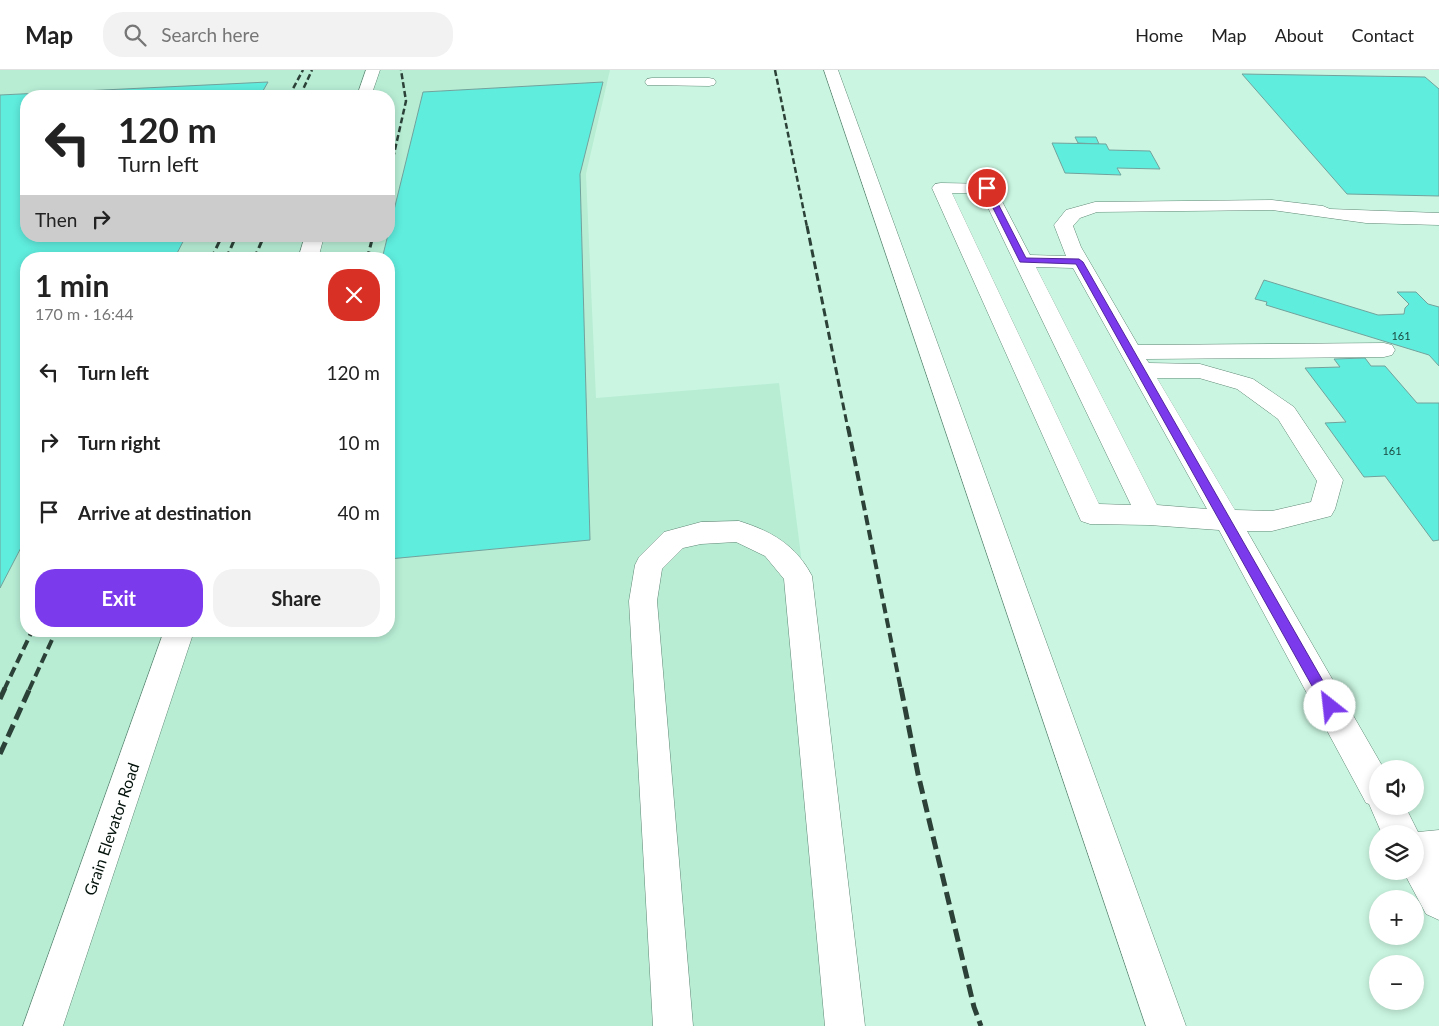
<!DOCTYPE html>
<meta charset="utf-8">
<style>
:root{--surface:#fff;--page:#f2f2f2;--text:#222;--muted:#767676;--line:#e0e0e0;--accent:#7c3aed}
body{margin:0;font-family:Lato,sans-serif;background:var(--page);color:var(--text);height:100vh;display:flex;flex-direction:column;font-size:19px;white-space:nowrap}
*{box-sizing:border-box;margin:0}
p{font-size:16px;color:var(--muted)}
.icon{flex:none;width:28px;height:28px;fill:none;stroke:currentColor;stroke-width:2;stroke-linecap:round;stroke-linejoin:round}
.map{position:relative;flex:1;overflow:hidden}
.sheet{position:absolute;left:20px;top:182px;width:375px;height:385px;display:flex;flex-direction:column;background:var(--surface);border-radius:20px;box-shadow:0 2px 8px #0003}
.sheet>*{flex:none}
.guide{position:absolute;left:20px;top:20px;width:375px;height:152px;border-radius:20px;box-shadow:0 2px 8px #0003;background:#fff;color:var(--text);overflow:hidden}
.controls{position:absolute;left:1369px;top:690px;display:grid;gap:10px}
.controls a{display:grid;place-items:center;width:55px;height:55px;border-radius:50%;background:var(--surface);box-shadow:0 2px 8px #0003;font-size:25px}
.pin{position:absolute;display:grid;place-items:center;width:42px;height:42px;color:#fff;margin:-21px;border:2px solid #fff;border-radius:50%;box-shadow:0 1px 5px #0007}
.me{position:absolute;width:55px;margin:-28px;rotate:331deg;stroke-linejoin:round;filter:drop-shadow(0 0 4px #0008)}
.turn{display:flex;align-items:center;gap:18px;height:105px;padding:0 15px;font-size:22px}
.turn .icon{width:65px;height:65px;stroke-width:2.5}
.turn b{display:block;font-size:35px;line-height:42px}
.then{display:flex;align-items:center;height:48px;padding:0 15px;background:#0003;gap:10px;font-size:19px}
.round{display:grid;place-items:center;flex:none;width:52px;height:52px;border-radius:20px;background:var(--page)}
.head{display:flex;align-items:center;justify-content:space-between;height:85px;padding:0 15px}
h1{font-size:30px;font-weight:700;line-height:38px}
.primary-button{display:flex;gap:10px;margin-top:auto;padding:10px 15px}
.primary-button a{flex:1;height:58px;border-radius:20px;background:var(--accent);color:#fff;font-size:20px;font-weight:700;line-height:58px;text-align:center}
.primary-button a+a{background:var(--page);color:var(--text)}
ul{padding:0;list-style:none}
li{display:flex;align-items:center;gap:15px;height:70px;padding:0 15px}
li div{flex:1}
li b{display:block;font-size:19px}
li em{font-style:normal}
header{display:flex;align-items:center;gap:30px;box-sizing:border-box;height:70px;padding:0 25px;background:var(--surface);border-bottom:1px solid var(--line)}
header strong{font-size:24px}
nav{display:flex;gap:28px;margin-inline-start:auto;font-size:18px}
.search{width:350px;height:45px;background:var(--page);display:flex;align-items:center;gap:12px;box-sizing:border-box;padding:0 18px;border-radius:20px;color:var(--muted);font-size:19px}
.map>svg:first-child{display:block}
</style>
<header>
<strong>Map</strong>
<div class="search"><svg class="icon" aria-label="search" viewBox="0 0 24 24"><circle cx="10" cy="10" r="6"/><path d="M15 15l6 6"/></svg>Search here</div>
<nav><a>Home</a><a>Map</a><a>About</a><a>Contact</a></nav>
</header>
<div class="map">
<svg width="1439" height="956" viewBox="0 0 1439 956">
<rect width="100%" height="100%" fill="#caf6e1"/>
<!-- built -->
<path fill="#b8edd4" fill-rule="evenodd" d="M0,0H610L586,104L596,328L779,313L861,956H0ZM26,26H389V166H26ZM26,189H389V561H26Z"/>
<!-- building -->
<g fill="#5fedde" stroke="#72a29c">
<polygon points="1242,4 1425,7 1439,19 1439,126 1347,124"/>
<polygon points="268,12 260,26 26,26 26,166 186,166 174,189 26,189 26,468 0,518 0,25"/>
<polygon points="603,12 580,104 590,470 389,489 389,189 382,189 423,22"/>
<polygon points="1075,67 1096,67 1099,74 1078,73"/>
<polygon points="1052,73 1106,74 1109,80 1150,81 1160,99 1117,98 1121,105 1065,103"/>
<polygon points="1264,210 1378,245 1404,244 1405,238 1409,234 1397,222 1416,222 1428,234 1439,237 1439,296 1429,285 1266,235 1267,232 1255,229"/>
<polygon points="1365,288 1371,296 1385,296 1417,333 1439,333 1439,470 1433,471 1385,406 1364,407 1325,353 1346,352 1305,298 1340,297 1334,289"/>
</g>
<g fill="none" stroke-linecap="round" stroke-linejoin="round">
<!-- minor casing -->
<g stroke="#608876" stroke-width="1">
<g id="minor">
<polygon points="366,0 380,0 371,26 357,26"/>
<polygon points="824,0 838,0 1186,956 1146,956"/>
<polygon points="652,8 709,8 714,9 716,12 714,15 709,16 647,15 645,12 647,9"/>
<path d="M941,113L993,114L1030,185L1066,186L1054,155L1066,140L1095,132L1272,130L1323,136L1330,139L1439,143V155L1366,153L1272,140L1097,142L1080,148L1073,156L1081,177L1138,275L1384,273L1392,275L1395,280L1392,285L1384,287L1146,289L1149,293L1200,294L1253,309L1294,337L1343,410L1335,439L1331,446L1272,461H1247L1384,699H1378V736H1405L1418,762L1439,760V850L1426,844L1403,801H1415V764H1382L1369,734L1366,733L1219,460L1149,455L1090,454L1081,451L932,118L935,114ZM952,123H981L1131,435L1099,434ZM1036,197L1073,198L1207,439L1157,435ZM1157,308H1199L1237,319L1278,349L1317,411L1311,432L1272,441L1235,440Z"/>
<polygon points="305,166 324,166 318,189 298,189"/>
<path d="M739,451C771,461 796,475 812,506L865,956H825L784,509L765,486L736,472L701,474L683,478L662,499L657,531L693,956H653L629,531L635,495L639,487L664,462L701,452Z"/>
<polygon points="164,561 194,561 63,956 23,956"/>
</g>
</g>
<!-- minor -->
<use href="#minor" fill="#fff" fill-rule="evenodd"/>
<!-- rail-far3 -->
<g stroke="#2c4238" stroke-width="2.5" stroke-dasharray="6 3" stroke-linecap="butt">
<polyline points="775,0 807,157"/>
<polyline points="289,26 303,0"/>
<polyline points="300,26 312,0"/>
<polyline points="389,106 406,31 401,0"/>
</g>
<!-- rail-far2 -->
<g stroke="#2c4238" stroke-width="3" stroke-dasharray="8 4" stroke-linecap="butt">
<polyline points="807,156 848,359"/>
<polyline points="211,189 222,166"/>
<polyline points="226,189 236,166"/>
<polyline points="254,189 264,166"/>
<polyline points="367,189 373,166"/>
</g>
<!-- rail-far1 -->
<g stroke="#2c4238" stroke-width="4" stroke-dasharray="10 5" stroke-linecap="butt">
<polyline points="848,357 901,620"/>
<polyline points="4,620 32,561"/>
<polyline points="29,620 56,561"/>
</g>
<!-- rail -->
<g stroke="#2c4238" stroke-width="5" stroke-dasharray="13 6" stroke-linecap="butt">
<polyline points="901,618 918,704 974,937 981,956"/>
<polyline points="0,629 5,618"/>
<polyline points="0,684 30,618"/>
</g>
</g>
<!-- route -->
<polygon fill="#7c3aed" stroke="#51269a" points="984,116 990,118 1026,188 1079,189 1083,192 1335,632 1337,636 1335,641 1330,642 1326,641 1076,194 1020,192 983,118"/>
<g text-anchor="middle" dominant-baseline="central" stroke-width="4" stroke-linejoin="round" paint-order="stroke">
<!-- number labels -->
<g font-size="11" fill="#1a4940">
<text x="1401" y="265">161</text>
<text x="1392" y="380">161</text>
</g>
<!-- near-street labels -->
<g font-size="16" fill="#03120b" stroke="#fff">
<text transform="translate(111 759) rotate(-71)">Grain Elevator Road</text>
</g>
</g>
</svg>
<div class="controls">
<a><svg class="icon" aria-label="sound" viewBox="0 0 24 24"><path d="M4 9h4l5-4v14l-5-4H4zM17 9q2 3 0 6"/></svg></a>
<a><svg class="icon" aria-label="layers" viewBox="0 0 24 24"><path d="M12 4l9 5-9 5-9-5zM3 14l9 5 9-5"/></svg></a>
<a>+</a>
<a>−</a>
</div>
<div class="pin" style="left:987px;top:118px;background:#d93025"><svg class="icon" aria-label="arrive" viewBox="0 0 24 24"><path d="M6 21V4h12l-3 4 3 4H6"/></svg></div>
<svg class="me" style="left:1330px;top:636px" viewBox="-20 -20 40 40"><circle r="19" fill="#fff"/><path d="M0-13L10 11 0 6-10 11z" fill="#7c3aed"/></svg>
<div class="guide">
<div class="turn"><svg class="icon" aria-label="left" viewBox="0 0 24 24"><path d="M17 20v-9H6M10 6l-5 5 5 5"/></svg><div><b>120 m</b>Turn left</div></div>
<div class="then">Then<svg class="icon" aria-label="right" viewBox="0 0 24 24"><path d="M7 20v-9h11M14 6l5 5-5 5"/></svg></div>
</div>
<section class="sheet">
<div class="head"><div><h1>1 min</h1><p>170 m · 16:44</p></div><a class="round" style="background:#d93025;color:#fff"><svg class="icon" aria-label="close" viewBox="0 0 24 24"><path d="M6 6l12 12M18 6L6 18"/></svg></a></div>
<ul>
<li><svg class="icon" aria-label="left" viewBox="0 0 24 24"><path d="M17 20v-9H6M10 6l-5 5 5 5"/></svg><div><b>Turn left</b></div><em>120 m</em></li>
<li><svg class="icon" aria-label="right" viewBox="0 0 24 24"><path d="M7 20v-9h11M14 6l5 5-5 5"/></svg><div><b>Turn right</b></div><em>10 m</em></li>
<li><svg class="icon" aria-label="arrive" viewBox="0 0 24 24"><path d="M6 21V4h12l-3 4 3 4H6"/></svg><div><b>Arrive at destination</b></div><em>40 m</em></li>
</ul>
<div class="primary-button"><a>Exit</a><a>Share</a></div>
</section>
</div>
